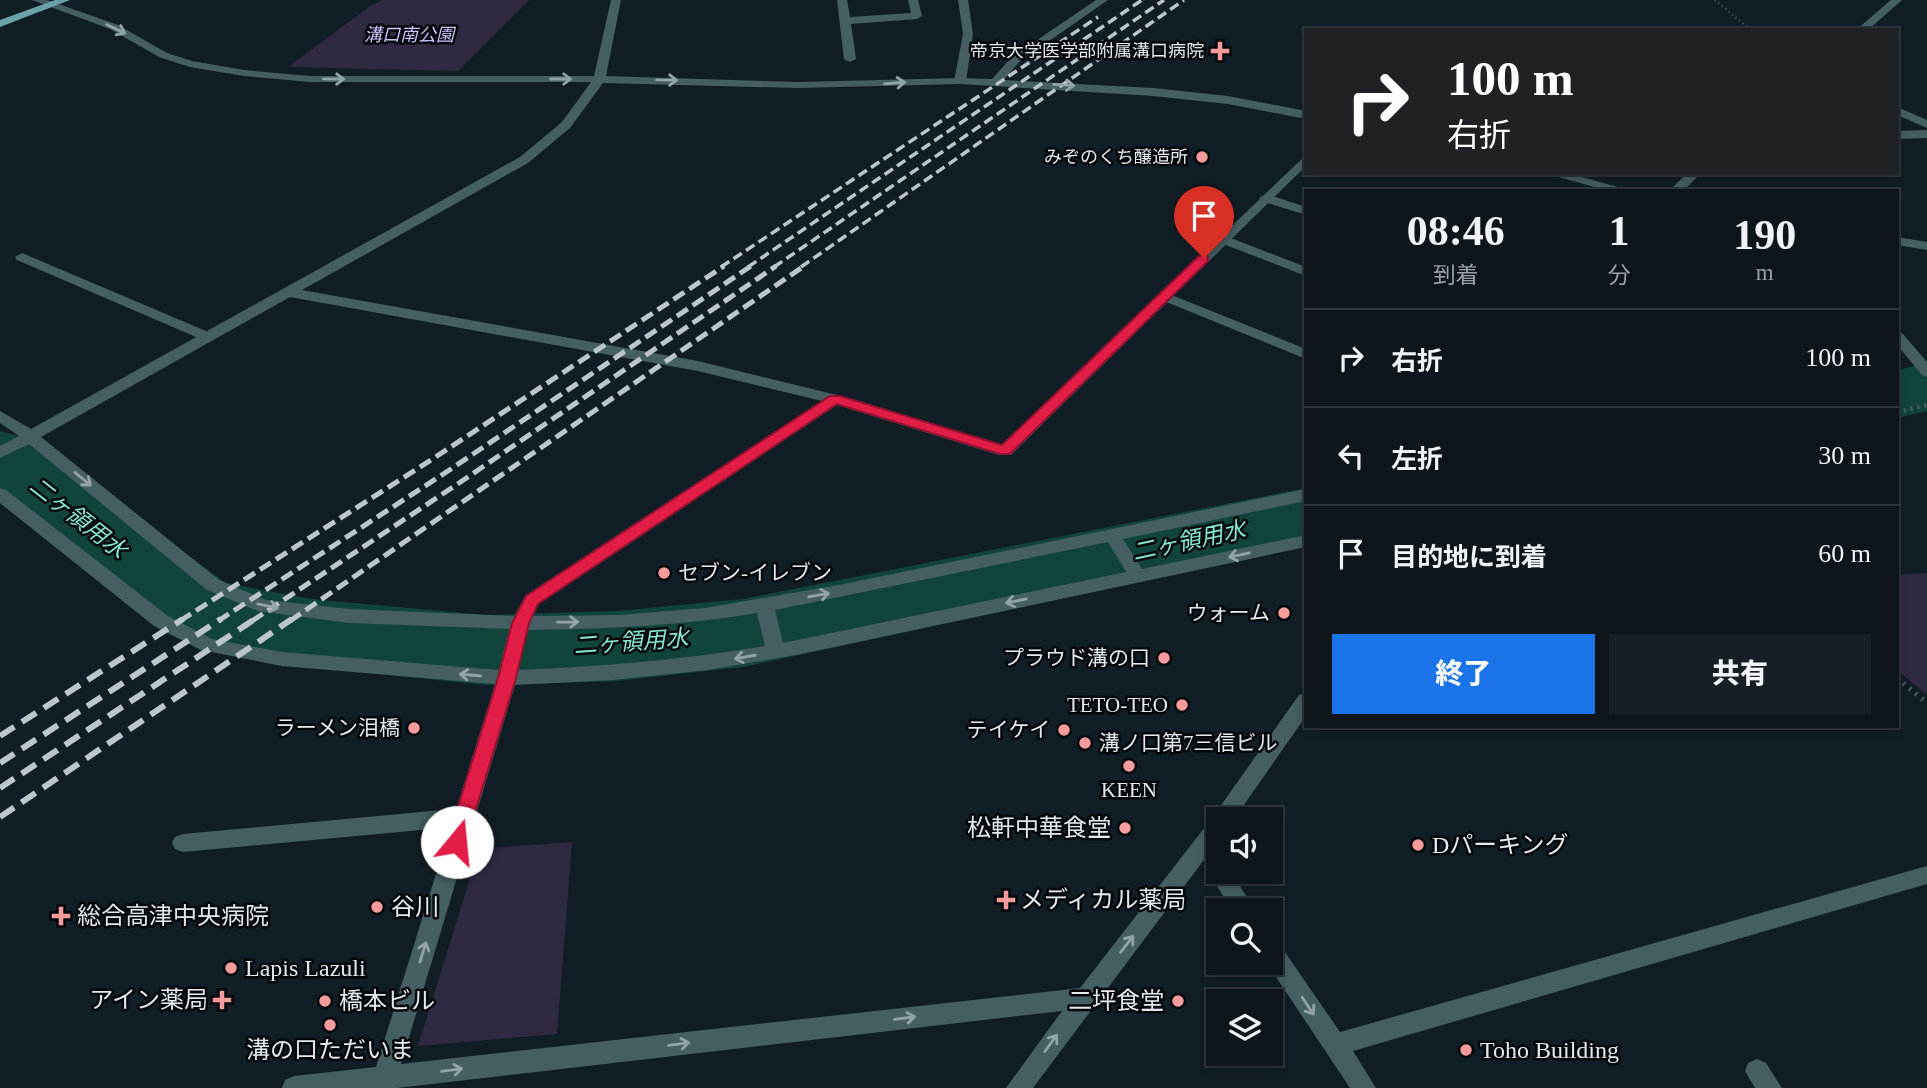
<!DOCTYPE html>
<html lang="ja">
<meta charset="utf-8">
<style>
:root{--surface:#0e161c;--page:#171f25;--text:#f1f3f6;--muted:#9b9fa3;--line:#2e353b;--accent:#1a73e8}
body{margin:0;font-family:"Times New Roman","Noto Sans JP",serif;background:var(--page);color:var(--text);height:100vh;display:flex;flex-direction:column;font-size:26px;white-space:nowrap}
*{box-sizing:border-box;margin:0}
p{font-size:23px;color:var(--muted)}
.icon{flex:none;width:38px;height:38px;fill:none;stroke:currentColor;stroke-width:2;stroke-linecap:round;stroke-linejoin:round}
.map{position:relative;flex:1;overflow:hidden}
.side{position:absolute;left:1304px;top:189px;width:595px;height:539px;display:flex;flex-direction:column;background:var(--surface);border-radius:0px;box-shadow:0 4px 10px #0003,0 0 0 2px var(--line)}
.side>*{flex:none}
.banner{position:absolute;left:1304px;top:28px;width:595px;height:147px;border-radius:0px;box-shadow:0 4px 10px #0003,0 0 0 2px var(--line);background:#202124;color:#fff;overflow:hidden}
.tools{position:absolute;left:1206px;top:807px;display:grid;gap:14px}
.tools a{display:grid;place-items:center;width:77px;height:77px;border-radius:0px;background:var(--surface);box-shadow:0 4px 10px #0003,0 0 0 2px var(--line);font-size:35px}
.pin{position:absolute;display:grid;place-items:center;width:60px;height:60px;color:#fff;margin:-72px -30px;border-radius:50% 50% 50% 0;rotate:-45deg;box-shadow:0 0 7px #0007}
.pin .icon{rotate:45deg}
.me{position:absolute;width:77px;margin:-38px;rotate:17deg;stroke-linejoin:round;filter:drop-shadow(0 0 5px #0008)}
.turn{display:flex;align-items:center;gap:24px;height:147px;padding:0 28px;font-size:32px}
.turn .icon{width:91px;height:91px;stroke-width:2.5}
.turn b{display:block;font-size:49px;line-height:60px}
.eta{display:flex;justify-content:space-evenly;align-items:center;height:119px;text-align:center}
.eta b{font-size:42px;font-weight:800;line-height:49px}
.action{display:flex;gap:14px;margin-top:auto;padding:14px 28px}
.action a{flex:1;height:80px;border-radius:0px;background:var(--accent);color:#fff;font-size:28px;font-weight:800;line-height:80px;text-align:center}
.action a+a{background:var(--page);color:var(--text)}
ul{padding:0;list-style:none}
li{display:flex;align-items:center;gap:21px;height:98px;padding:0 28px;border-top:2px solid var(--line)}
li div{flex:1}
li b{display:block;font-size:26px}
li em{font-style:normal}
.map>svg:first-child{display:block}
</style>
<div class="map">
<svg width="1927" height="1088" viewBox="0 0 1927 1088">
<rect width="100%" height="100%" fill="#121e25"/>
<!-- green -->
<g fill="#2f2a42">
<polygon points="382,0 529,0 458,71 288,67 369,7"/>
<polygon points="1927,573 1927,695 1897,670 1897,575"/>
<polygon points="572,842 557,1034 418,1046 479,849"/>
</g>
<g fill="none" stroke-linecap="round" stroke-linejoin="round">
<!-- river -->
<g fill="#11443b" fill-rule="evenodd">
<polygon points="1927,363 1927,411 1897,418 1897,370"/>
<polygon points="0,431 29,439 226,583 312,599 485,615 617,611 743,599 1306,488 1306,546 743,667 617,681 485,685 312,667 254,658 165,633 0,500"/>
</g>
<!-- path-far2 -->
<polyline stroke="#525c63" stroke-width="2.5" stroke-dasharray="1 3.5" stroke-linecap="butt" points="1715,0 1751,30"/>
<!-- path-far1 -->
<polyline stroke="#525c63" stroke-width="4.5" stroke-dasharray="2 5" stroke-linecap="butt" points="1897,412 1927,405"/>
<!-- path -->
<polyline stroke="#525c63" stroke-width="5" stroke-dasharray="2 6" stroke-linecap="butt" points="1897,678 1927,703"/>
<!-- lane -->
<g fill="#455f62" fill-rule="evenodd">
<polygon points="837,0 847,0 850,17 911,13 908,0 918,0 922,16 917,19 851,24 856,59 850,62 844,59"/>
<polygon points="958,0 968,0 973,34 966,81 960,84 954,81 963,34"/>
<polygon points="1266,194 1306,207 1306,215 1261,201 1259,198"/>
<polygon points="1223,235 1306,267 1306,276 1218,242 1218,236"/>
<polygon points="22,253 213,334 215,337 208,341 203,340 17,260 15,257"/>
<polygon points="1164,292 1306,349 1306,359 1159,299 1157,296"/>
<polygon points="464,808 471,811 475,817 471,823 464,826 183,852 175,849 172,843 175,837 183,834"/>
<polygon points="1757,1059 1766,1063 1782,1088 1755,1088 1745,1071 1748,1063"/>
</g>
<!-- street -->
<g fill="#455f62" fill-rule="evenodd">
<path d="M32,0H47L118,25L167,53L192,61L244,70L310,76H594L611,0H621L606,76L797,82L960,78L992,79L1011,58L1096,0H1108L1019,62L1004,80L1153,88L1228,96L1306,111V119L1228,104L1153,96L960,84L797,88L603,83L570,128L528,163L302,290L698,361L841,396L1002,445L1306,155V166L1011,455H999L837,405L539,604L533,616L619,615L705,608L844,584L1306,489V501L1123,539L1142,569L1306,535V547L796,655L708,670L613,680L515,685L401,1064L1080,988L1212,818L1299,695L1306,693V716L1234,819H1218V841L1033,1088H1006L1062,1011L397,1088H282L285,1080L294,1076L376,1067L495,684L282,666L201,650L154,626L0,503V488L6,490L168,616L212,639L282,652L499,670L509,629L349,623L258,611L207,590L29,444L0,458V446L19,436L0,423V411L31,429L520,157L562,122L591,82H310L244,76L190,67L159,57L110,29ZM290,297L698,371L822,401L526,595L514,616L349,609L266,600L219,580L41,437ZM1108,542L1126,572L783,643L775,610ZM757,613L765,646C683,660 601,666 518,670L528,630C605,629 681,626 757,613Z"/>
<polygon points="1891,0 1902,0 1868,30 1856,30"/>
<polygon points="1897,107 1927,120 1927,128 1897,115"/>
<polygon points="1927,130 1927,138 1897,139 1897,131"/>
<polygon points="1544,173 1567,173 1632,191 1609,191"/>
<polygon points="1687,173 1701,173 1683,191 1669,191"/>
<polygon points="1897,237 1927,242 1927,250 1897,245"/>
<polygon points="1897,332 1902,333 1927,362 1927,377 1922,375 1897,345"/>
<polygon points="1218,863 1218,872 1231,872 1255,910 1232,910 1208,872 1211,865"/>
<polygon points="1927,866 1927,884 1353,1051 1376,1088 1350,1088 1266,962 1270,962 1270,939 1278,942 1340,1032"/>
</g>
<!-- primary -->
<polygon fill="#6ba2aa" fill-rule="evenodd" points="55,0 70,0 0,27 0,20"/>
<!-- rail-far2 -->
<g stroke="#bcc5ca" stroke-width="3.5" stroke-dasharray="10 5" stroke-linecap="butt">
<polyline points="721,267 1098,17"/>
<polyline points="748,267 1142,0"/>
<polyline points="774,267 1164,0"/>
<polyline points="801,267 1184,0"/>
</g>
<!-- rail-far1 -->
<g stroke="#bcc5ca" stroke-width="5" stroke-dasharray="13 6" stroke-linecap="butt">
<polyline points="180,621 434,458 724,266"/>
<polyline points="218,621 451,469 751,266"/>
<polyline points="252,621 465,479 776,266"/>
<polyline points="290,621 804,266"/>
</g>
<!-- rail -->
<g stroke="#bcc5ca" stroke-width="6" stroke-dasharray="17 9" stroke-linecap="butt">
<polyline points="0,736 183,619"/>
<polyline points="0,763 221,619"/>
<polyline points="0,788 255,619"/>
<polyline points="0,817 292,619"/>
</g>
</g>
<!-- one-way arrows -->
<defs><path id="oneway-shaft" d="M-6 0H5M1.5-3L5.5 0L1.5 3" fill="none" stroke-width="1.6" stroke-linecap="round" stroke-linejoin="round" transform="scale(1.75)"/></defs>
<g stroke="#93a4a8">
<use href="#oneway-shaft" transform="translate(116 29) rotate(26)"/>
<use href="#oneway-shaft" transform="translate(334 79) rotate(1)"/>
<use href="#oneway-shaft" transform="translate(561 79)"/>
<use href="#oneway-shaft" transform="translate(667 80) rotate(1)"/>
<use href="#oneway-shaft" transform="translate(895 83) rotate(-5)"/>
<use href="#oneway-shaft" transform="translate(1064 85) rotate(3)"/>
<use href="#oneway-shaft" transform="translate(83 479) rotate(39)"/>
<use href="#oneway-shaft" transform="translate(1239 555) rotate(168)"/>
<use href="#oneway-shaft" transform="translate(819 595) rotate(-10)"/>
<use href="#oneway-shaft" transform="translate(1016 601) rotate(168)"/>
<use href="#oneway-shaft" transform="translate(268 606) rotate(12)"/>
<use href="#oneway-shaft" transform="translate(568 622) rotate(-1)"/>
<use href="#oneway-shaft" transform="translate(745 657) rotate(170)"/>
<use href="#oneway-shaft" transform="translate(470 675) rotate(-175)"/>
<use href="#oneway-shaft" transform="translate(1127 944) rotate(-52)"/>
<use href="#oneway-shaft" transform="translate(423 952) rotate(-73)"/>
<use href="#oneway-shaft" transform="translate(1308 1006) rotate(56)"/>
<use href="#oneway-shaft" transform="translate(905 1018) rotate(-7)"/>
<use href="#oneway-shaft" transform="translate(1051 1043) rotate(-54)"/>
<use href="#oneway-shaft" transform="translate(679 1044) rotate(-7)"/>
<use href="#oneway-shaft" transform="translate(452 1070) rotate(-7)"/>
</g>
<!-- route -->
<polygon fill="#e11d48" stroke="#92132f" stroke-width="2" points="1204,255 1208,256 1208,261 1010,454 1000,454 837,404 538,604 529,623 516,678 466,842 463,848 457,850 450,848 447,842 498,678 512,623 526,596 830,396 840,396 1002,445 1199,256"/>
<!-- markers -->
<g fill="#f59b9c" stroke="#04070a" stroke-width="2.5">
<path d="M1216.5 40.5h7v7h7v7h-7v7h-7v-7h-7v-7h7z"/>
<circle cx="1202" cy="157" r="7"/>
<circle cx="664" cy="573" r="7"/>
<circle cx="1284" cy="613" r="7"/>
<circle cx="1164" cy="658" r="7"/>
<circle cx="1182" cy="705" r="7"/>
<circle cx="414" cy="728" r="7"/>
<circle cx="1064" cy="730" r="7"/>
<circle cx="1085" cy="743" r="7"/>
<circle cx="1129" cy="766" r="7"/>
<circle cx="1125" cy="828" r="7"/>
<circle cx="1418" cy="845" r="7"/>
<path d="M1002.5 889.5h7v7h7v7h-7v7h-7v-7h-7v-7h7z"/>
<circle cx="377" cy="907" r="7"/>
<path d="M57.5 905.5h7v7h7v7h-7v7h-7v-7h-7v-7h7z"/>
<circle cx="231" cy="968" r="7"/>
<path d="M218.5 989.5h7v7h7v7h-7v7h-7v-7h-7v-7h7z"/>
<circle cx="325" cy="1001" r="7"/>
<circle cx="1178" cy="1001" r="7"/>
<circle cx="330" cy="1025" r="7"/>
<circle cx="1466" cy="1050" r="7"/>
</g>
<g text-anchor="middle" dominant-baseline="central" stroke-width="5" stroke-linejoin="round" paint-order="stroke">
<!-- far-park labels -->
<g font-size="18" font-style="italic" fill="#ccc2fb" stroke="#04070a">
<text x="409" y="35">溝口南公園</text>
</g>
<!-- far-poi labels -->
<g font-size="18" fill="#e1e9ee" stroke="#04070a" text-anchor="end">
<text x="1204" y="51">帝京大学医学部附属溝口病院</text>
<text x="1188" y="157">みぞのくち醸造所</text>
</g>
<!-- poi labels -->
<g font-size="21" fill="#e1e9ee" stroke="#04070a" text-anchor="end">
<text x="678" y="573" text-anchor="start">セブン-イレブン</text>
<text x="1270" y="613">ウォーム</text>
<text x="1150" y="658">プラウド溝の口</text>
<text x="1168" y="705">TETO-TEO</text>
<text x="400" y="728">ラーメン泪橋</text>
<text x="1050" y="730">テイケイ</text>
<text x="1099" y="743" text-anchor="start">溝ノ口第7三信ビル</text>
<text x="1129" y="790" text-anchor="middle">KEEN</text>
</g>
<!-- water labels -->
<g font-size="23" font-style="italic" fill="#84e7d3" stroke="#04070a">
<text transform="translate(78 518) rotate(38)">二ヶ領用水</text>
<text transform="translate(1189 541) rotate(-12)">二ヶ領用水</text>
<text transform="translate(631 642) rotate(-4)">二ヶ領用水</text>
</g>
<!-- near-poi labels -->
<g font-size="24" fill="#e1e9ee" stroke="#04070a" text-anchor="start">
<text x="1111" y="828" text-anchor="end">松軒中華食堂</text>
<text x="1432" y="845">Dパーキング</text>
<text x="1020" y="900">メディカル薬局</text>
<text x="391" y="907">谷川</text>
<text x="77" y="916">総合高津中央病院</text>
<text x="245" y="968">Lapis Lazuli</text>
<text x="208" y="1000" text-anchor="end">アイン薬局</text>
<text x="339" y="1001">橋本ビル</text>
<text x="1164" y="1001" text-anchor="end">二坪食堂</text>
<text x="330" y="1050" text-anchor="middle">溝の口ただいま</text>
<text x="1480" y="1050">Toho Building</text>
</g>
</g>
</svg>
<div class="tools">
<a><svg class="icon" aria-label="sound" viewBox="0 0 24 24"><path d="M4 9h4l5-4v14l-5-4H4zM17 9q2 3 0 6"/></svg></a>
<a><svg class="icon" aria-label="search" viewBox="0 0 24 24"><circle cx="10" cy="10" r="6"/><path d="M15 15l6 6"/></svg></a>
<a><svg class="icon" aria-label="layers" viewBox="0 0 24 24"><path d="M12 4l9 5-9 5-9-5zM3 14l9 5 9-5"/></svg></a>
</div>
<div class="pin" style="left:1204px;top:258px;background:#d93025"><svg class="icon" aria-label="arrive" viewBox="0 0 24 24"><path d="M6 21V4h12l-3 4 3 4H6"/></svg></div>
<svg class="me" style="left:457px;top:842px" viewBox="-20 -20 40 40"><circle r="19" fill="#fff"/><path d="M0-13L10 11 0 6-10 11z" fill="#e11d48"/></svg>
<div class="banner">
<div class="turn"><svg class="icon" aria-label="right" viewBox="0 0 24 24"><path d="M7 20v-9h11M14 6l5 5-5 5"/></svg><div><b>100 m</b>右折</div></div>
</div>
<section class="side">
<div class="eta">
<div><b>08:46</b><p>到着</p></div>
<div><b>1</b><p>分</p></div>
<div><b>190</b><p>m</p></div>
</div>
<ul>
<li><svg class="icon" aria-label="right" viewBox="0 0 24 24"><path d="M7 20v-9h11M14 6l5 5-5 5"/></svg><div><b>右折</b></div><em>100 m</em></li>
<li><svg class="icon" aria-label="left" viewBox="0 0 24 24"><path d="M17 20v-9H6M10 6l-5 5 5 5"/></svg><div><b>左折</b></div><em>30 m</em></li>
<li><svg class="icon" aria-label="arrive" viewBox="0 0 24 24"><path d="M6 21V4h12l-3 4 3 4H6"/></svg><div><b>目的地に到着</b></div><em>60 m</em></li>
</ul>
<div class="action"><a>終了</a><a>共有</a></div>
</section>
</div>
